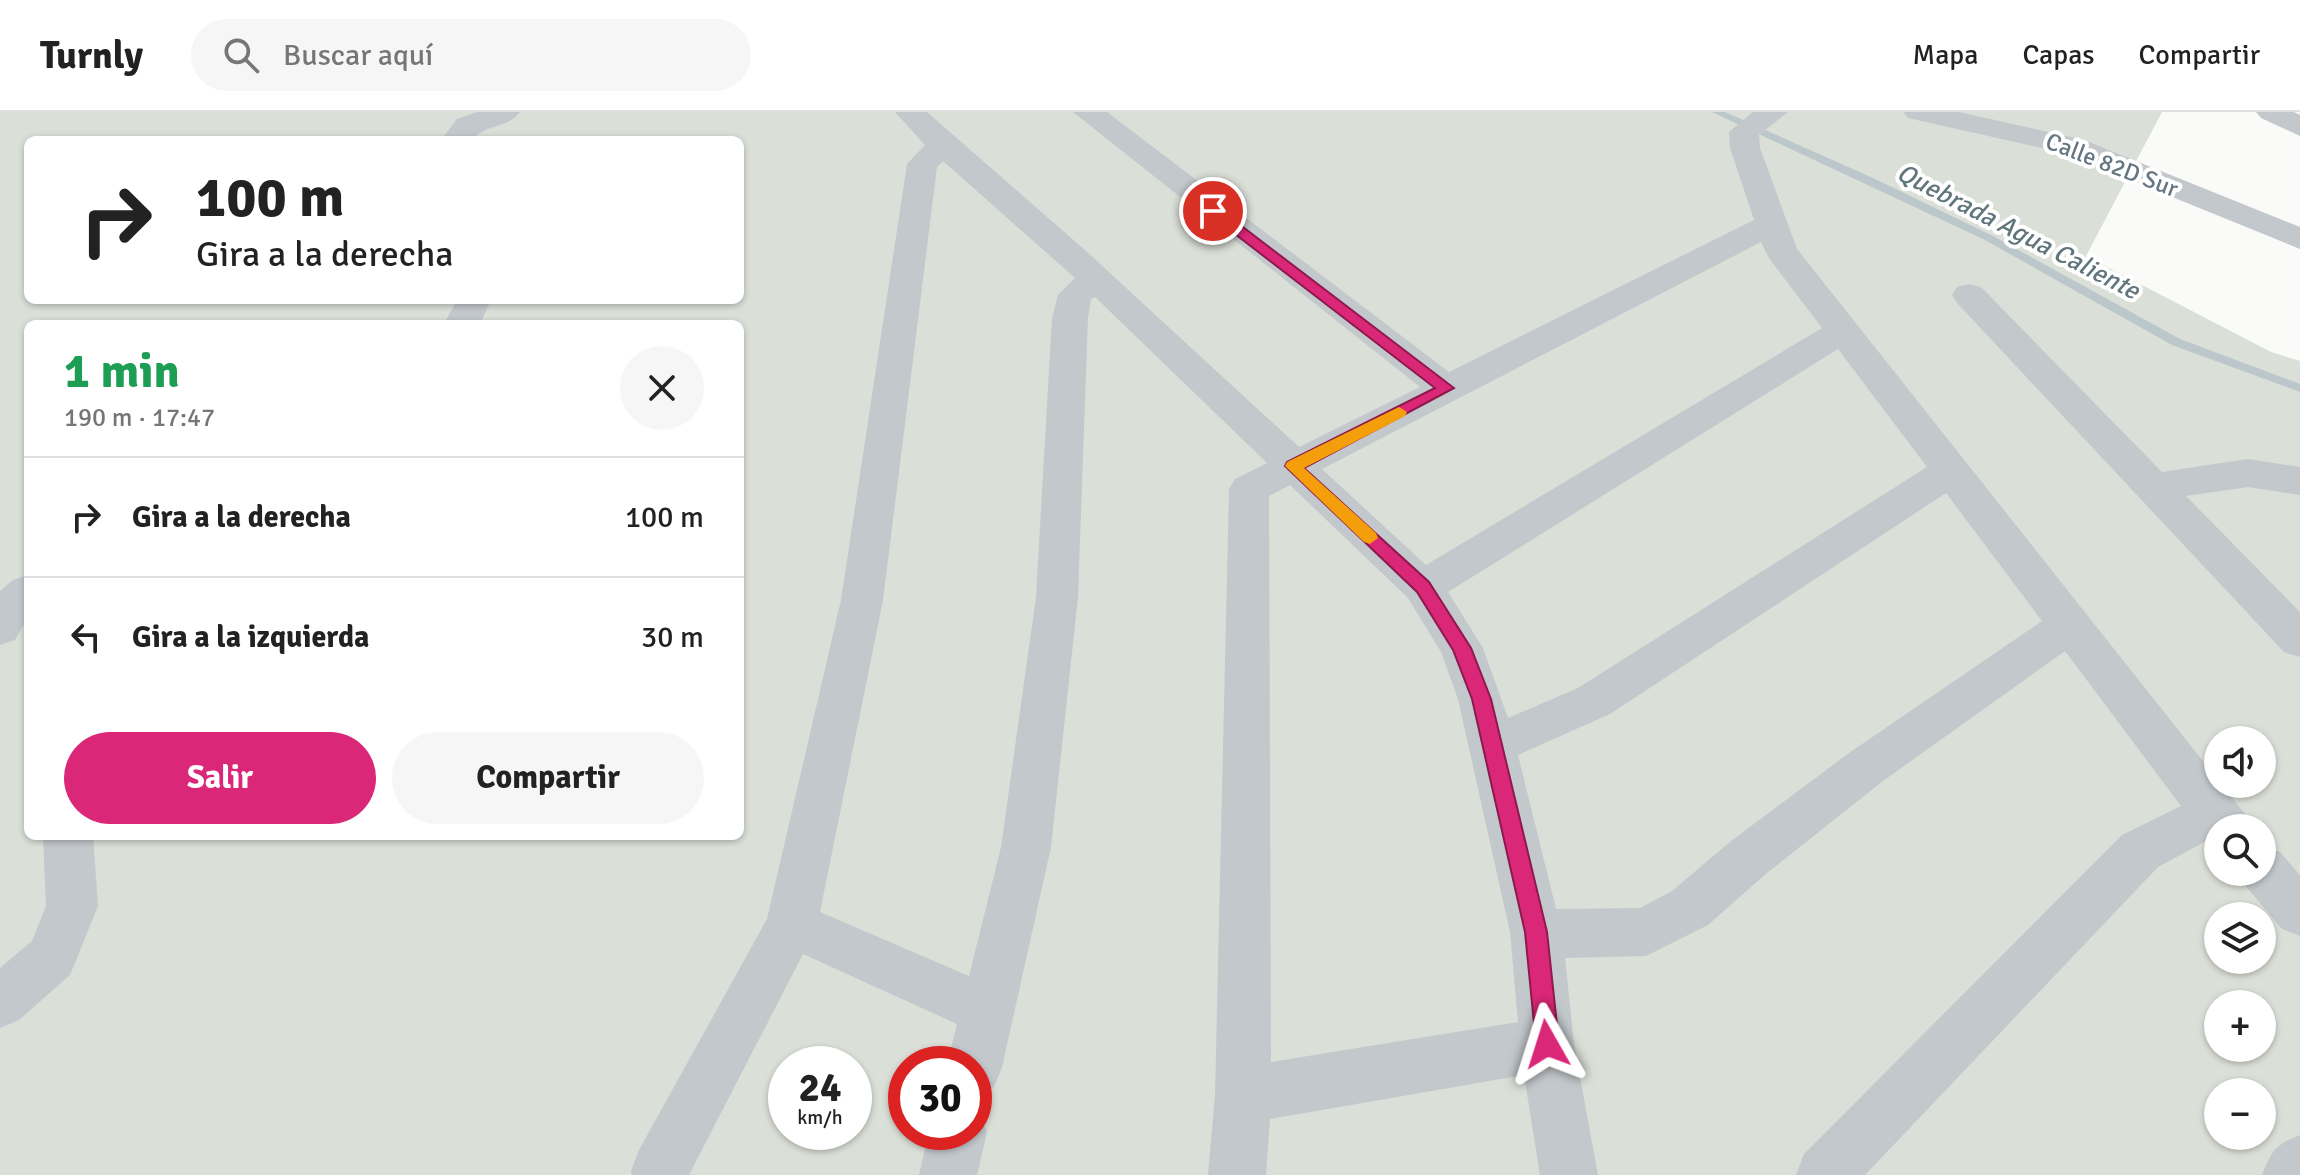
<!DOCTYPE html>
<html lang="es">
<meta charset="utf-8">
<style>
:root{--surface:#fff;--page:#f6f6f6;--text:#222;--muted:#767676;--line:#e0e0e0;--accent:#db2777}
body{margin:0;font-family:Signika,sans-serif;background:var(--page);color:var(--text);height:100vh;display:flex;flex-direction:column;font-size:30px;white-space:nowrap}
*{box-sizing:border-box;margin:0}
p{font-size:26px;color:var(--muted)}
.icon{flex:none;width:44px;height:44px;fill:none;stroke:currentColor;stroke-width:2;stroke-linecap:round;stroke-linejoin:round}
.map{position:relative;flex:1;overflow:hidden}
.panel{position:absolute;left:24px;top:208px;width:720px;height:520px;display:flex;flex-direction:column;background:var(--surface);border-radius:12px;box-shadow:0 2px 6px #0004}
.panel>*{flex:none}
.top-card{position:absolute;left:24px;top:24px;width:720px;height:168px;border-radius:12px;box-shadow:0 2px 6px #0004;background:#fff;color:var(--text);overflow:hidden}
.fabs{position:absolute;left:2204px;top:614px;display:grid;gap:16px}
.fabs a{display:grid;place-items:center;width:72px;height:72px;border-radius:50%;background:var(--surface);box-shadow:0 2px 6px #0004;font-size:40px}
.speed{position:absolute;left:768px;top:934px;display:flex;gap:16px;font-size:40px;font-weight:700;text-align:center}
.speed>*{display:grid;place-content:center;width:104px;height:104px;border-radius:50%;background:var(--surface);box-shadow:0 2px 6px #0004;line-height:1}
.speed small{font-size:20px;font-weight:400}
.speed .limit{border:12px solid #d22;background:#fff;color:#111}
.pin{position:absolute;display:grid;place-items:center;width:68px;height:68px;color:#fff;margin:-34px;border:4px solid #fff;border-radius:50%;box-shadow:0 2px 8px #0007}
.me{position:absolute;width:88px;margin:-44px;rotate:354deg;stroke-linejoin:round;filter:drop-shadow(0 0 6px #0008)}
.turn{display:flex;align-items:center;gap:28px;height:168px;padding:0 40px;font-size:36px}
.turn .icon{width:104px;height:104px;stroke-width:2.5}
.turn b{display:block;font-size:56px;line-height:68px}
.round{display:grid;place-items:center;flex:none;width:84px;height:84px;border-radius:42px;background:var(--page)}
.overview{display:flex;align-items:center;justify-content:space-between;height:136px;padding:0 40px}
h1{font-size:48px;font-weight:700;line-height:60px;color:#1e9e55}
.cta{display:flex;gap:16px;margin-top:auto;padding:16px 40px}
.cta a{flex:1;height:92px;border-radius:48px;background:var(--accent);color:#fff;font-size:32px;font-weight:700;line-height:92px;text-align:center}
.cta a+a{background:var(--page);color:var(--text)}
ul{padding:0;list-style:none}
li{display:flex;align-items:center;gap:24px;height:120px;padding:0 40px;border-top:2px solid var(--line)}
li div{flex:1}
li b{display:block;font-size:30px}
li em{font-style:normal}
header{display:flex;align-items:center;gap:48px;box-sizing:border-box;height:112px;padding:0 40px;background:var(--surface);border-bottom:2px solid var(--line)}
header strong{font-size:38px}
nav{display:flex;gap:44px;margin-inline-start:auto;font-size:28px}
.search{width:560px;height:72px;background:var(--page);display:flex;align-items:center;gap:20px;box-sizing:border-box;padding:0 28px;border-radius:44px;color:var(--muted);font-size:30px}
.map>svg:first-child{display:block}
</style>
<header>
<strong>Turnly</strong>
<div class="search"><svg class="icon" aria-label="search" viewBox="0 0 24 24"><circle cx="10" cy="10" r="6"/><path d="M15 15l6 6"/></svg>Buscar aquí</div>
<nav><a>Mapa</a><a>Capas</a><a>Compartir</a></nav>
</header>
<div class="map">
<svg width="2300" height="1063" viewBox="0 0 2300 1063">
<rect width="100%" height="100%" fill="#fafaf8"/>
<!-- green -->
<path fill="#dadfd7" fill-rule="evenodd" d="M0,0H2162L2086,144L2271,240L2300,249V1063H0ZM28,28H740V188H28ZM28,212H740V724H28ZM2218,628H2262V672H2218ZM2218,716H2262V760H2218ZM2218,804H2262V848H2218ZM2218,892H2262V936H2218ZM786,952H854V1020H786ZM906,952H974V1020H906ZM2218,980H2262V1024H2218Z"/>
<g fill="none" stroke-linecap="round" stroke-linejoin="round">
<!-- stream -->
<polygon fill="#bbc7cb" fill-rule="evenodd" points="1712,0 1725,0 1873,66 1993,124 2180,227 2300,272 2300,280 2172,233 1985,128"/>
<!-- minor -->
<g fill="#c3c8cc" fill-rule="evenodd">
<path d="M477,0H520C509,16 484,12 472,28H441L457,7Z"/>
<path d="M895,0H927L1086,139L1299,335L1420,275L1073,0H1107L1449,260L1754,108L1730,36L1729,20L1753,0H1788L1759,23L1760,36L1797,137L2218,668V672H2221L2244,701L2252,716H2218V734L2208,728L2158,755L1865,1063H1796L1804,1042L2122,723L2181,694L2065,539L1883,669L1767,761L1708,813L1646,844L1565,846L1574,932L1598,1063H1540L1524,963L1270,1007L1266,1063H1208L1215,983L1229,377L1235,367L1267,351L1095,185L1091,187L1088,206L1078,485L1051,735L1002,955L994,975L974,983V952H947L957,912L803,842L689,1063H632L631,1059L639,1038L767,807L841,488L907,52L925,33ZM943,49L1075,166L1058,183L1052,206L1036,485L1001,735L969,864L820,800L883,488L937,55ZM1761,130L1769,146L1822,216L1426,453L1322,357ZM1838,237L1927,355L1578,576L1508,606L1483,536L1448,480ZM1290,373L1408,486L1441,540L1458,587L1510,820L1518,910L1271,950L1269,384ZM1946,381L2042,509L1849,641L1731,729L1672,779L1640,796L1556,797L1518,643L1610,602Z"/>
<polygon points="1903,0 1959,0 2084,28 2300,115 2300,137 2064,41 1908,6"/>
<polygon points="2256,0 2294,0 2300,3 2300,24 2261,6"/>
<polygon points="1969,172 1981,175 2162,360 2248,347 2300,355 2300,383 2248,375 2186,384 2300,500 2300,545 2284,540 1957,191 1952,183 1957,175"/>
<polygon points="457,188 491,188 480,212 444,212"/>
<polygon points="28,463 28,505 15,528 0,533 0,479 13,468"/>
<polygon points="43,724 93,724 98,794 70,863 19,908 0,916 0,856 32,829 46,794"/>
<polygon points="2262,734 2280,740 2300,763 2300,824 2282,817 2244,772 2239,760 2262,760"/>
<polygon points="974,998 978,1000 987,1020 977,1063 919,1063 929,1020 974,1020"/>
<path d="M2300,1023V1063H2262C2272,1038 2275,1033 2300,1023Z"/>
</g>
</g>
<!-- route -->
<polygon fill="#db2777" stroke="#8e194d" stroke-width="2" points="1209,96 1218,96 1454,276 1304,356 1429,470 1471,536 1491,587 1547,820 1559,932 1555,940 1547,943 1539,940 1536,932 1525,820 1472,587 1453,538 1417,480 1285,354 1287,350 1435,276 1209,102"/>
<!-- slow -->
<polygon fill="#f59e0b" points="1399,295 1407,300 1405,304 1304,356 1376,421 1378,426 1370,432 1364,430 1285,354 1287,350"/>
<g text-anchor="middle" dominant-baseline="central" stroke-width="8" stroke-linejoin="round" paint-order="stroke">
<!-- far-street labels -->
<g font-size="24" fill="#657683" stroke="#fff">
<text transform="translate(2112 53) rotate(21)">Calle 82D Sur</text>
</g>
<!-- far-water labels -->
<g font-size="26" font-style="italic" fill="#60757c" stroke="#fff">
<text transform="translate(2018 120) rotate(27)">Quebrada Agua Caliente</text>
</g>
</g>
</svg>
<div class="fabs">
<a><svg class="icon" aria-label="sound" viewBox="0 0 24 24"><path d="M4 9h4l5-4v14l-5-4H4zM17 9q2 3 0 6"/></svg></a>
<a><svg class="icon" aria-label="search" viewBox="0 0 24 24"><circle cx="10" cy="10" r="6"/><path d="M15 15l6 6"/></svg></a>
<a><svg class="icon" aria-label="layers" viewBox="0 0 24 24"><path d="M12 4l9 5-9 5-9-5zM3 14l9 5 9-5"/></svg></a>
<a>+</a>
<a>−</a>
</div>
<div class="speed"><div>24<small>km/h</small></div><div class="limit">30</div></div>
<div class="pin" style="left:1213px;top:99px;background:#d93025"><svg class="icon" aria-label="arrive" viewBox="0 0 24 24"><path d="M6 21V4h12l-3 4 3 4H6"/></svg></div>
<svg class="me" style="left:1547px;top:932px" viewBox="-20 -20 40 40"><path d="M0-17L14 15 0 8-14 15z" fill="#db2777" stroke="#fff" stroke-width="4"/></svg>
<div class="top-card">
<div class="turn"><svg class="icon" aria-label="right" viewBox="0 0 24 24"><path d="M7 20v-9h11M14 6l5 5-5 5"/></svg><div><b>100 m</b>Gira a la derecha</div></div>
</div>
<section class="panel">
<div class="overview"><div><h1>1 min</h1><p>190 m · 17:47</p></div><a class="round"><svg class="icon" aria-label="close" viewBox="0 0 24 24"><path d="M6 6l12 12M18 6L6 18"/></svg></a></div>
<ul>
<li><svg class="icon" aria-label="right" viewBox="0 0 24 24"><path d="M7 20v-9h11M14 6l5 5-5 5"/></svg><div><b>Gira a la derecha</b></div><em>100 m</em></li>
<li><svg class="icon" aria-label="left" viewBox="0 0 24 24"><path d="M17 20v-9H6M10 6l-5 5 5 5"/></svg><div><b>Gira a la izquierda</b></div><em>30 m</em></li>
</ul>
<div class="cta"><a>Salir</a><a>Compartir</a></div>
</section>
</div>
